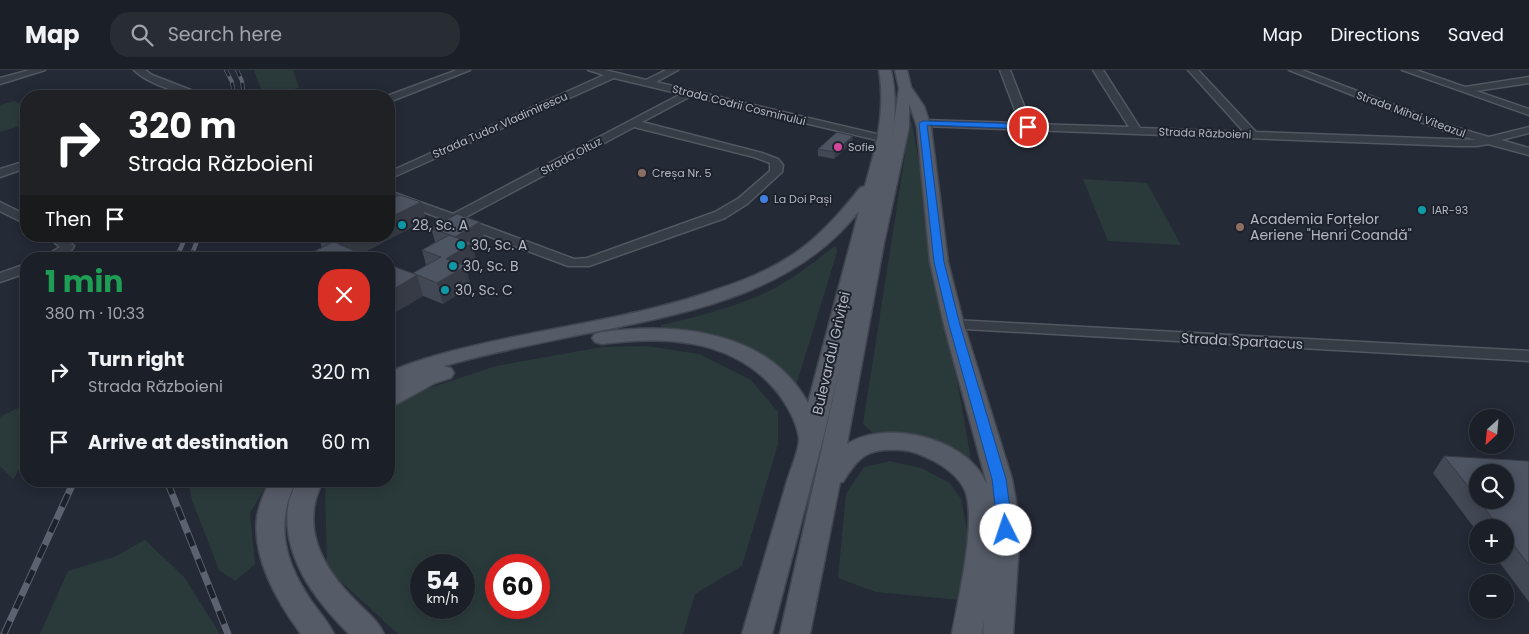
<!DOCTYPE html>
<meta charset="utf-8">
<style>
:root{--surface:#1b2028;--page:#282d34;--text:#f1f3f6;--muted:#a0a3a8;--line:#393e45}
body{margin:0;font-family:Poppins,sans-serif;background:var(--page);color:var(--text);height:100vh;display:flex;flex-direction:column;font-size:19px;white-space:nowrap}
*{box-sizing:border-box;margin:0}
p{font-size:16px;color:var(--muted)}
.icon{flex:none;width:28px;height:28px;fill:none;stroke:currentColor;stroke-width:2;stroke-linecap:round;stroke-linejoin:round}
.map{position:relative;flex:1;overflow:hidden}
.panel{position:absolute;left:20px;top:182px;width:375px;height:235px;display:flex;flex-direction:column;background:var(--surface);border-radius:20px;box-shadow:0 2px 12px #0003,0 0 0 1px var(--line)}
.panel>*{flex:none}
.banner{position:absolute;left:20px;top:20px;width:375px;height:152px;border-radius:20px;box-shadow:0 2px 12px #0003,0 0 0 1px var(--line);background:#202124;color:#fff;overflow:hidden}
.needle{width:32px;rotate:206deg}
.buttons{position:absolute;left:1469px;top:339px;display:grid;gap:10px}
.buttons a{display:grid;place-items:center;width:45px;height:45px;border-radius:50%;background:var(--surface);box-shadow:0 2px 12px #0003,0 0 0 1px var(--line);font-size:25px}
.speed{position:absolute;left:410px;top:484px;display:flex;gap:10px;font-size:25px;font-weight:700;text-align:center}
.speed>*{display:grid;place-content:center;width:65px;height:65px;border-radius:50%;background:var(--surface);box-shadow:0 2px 12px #0003,0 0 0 1px var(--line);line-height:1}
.speed small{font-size:12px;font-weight:400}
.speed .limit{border:8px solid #d22;background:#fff;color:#111}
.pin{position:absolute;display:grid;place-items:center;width:42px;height:42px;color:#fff;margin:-21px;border:2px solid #fff;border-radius:50%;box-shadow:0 1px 5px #0007}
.me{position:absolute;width:55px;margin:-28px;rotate:356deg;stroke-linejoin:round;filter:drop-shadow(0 0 4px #0008)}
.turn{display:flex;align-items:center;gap:18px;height:105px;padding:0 25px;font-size:22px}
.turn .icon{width:65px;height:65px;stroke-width:2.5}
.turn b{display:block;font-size:35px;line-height:42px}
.then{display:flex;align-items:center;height:48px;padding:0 25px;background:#0003;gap:10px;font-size:19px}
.round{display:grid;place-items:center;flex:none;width:52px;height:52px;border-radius:20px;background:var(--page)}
.overview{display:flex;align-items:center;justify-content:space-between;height:85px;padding:0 25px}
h1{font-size:30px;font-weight:700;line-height:38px;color:#1e9e55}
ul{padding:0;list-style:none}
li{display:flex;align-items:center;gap:15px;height:70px;padding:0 25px}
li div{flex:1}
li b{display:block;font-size:19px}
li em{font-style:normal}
header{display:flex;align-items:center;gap:30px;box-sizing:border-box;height:70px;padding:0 25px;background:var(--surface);border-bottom:1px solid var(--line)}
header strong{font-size:24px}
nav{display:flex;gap:28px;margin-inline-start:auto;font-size:18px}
.search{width:350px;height:45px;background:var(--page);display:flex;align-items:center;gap:12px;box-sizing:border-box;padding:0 18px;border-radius:20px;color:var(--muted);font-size:19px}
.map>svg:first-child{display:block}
</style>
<header>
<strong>Map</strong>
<div class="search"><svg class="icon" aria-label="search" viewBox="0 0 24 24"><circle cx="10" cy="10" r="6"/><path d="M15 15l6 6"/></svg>Search here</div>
<nav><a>Map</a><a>Directions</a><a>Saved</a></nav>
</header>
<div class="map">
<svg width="1529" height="564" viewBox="0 0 1529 564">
<rect width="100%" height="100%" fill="#242a36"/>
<!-- green -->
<g fill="#2a3a3b" fill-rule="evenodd">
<polygon points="254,0 293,0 299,18 263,24"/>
<polygon points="14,31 26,36 26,54 0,62 0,35"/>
<polygon points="910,53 912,53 973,401 896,366 874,364 863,354"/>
<polygon points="1083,109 1147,113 1181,175 1108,171"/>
<path d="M836,175L837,182L795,319L770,293L661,260V255C697,247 731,238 765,223C791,211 814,192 836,175Z"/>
<path d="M647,276L699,284L751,310L778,342V374L742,496L695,524L683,564H398L327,499L325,411H389V340L402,327L496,296L602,277ZM421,495H464V538H421ZM496,495H539V538H496Z"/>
<polygon points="26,334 26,389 13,409 0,396 0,347"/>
<polygon points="890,391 921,398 950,413 961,429 981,532 876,522 838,508 846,424 864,397"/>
<polygon points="188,411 269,411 250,443 255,494 235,511 219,500 192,430"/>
<polygon points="145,470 184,507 220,564 40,564 68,501 114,487"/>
</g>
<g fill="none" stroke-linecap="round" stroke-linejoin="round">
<!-- minor casing -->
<g stroke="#525762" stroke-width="3">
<g id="minor">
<polygon points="30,0 45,0 0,14 0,8"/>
<path d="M134,0H145L152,5L206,26C188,27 147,14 134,0Z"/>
<polygon points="457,0 470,0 389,32 389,26 387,26"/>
<path d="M588,0H605L646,10L666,0H678L656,12L885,66L890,69L885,72L691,26L642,52L762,83L778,89L783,95L782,102L747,134L725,148L589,196H568L389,129V121L453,144L681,24L614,8L389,109V102L604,5ZM634,57L754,87L770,93V101L739,128L715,142L587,188L574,189L464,148Z"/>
<polygon points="1000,0 1010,0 1031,54 1129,57 1093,0 1103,0 1140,58 1244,62 1188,0 1198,0 1256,62 1475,70 1436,58 1289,0 1302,0 1444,54 1489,67 1529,57 1529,63 1501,70 1529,78 1529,85 1488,74 1477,76 1459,76 923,56 918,53 923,50 1020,53"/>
<polygon points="1402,0 1416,0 1465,17 1529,7 1529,13 1476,21 1529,39 1529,45"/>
<polygon points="26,91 26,98 0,107 0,99"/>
<polygon points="0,132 26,145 26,154 0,141"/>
<path d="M47,166H63L74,176C67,190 55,189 41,189L60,177Z"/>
<polygon points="26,194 26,203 0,212 0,203"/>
<polygon points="954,250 1529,281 1529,291 948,258 946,255 948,252"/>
</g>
</g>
<!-- major casing -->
<g stroke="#414650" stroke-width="3">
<g id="major">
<path d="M879,0H891C896,23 896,45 892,68L899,18L895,0H907L911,17L924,36L931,57L948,192L964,255L1012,409L1017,438L1020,460L1013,564H983L984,550L982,564H952C958,529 976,456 966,423C961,409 947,398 934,391C924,386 914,381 902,380C869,378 860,384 843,412H840L810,564H780L840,297L823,369L772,564H742C757,513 772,462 787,411C790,401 800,378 799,368C796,349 784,329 771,315C727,268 662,266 602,274L595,272L592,268L595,264L602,262C676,252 768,260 808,333L859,141C798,220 697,241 604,260C550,271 496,281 444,296L451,298L454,303L451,308L435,313L397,334L389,336V319L393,317L389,318V302C421,288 455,280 490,272C566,255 645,245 718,219C749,209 781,195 806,175C827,158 843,139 860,118L865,116C876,77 886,41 879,0ZM909,33L917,57L930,192L944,255L987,414C984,409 981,403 977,398C950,365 883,351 847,374L884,173L909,57Z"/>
<path d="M270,411H296C275,454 284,490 310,529C318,541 328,551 334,564H301C278,533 252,488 257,447C259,435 264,423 270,411Z"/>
<path d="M296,411H322C320,419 316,426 315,433C307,471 329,504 354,529C365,541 378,550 384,564H349C315,530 282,487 288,437C289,428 294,420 296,411Z"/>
</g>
</g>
<!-- minor -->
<use href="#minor" fill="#373d47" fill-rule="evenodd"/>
<!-- major -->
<use href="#major" fill="#555b67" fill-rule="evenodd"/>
<!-- rail-far2 casing -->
<g stroke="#5c626f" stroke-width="4">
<g id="rail-far2">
<polyline points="226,0 232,12 234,26"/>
<polyline points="237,0 242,11 244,26"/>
</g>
</g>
<!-- rail-far1 casing -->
<g stroke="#5c626f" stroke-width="4.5">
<g id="rail-far1">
<polyline points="176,189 186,166"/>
<polyline points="190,189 199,166"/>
</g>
</g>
<!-- rail casing -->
<g stroke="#5c626f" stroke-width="7">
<g id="rail">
<polyline points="167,411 228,564"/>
<polyline points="4,564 74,411"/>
</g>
</g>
<!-- rail-far2 -->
<use href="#rail-far2" stroke="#1d222c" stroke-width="2.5" stroke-dasharray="7" stroke-linecap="butt"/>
<!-- rail-far1 -->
<use href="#rail-far1" stroke="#1d222c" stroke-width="3" stroke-dasharray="9" stroke-linecap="butt"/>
<!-- rail -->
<use href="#rail" stroke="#1d222c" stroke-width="5" stroke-dasharray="14" stroke-linecap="butt"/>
</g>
<!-- wall -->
<g fill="#424854" fill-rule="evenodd">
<polygon points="853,66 852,72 834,89 818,86 818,79"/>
<polygon points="426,150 357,186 358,189 303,189 303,187 322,178 318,166 389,166"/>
<polygon points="480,152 485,172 473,178 477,193 466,200 471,216 443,234 423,226 394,243 389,241 389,198 413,203 426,195 422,180 435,172 431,158"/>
<path d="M1444,386L1529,391V532L1494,485H1505V458H1478V463L1433,403ZM1478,402L1505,430H1478Z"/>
</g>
<!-- shaded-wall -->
<g fill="#363b45">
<polygon points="853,66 852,72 834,89 835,82"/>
<polygon points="421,132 426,150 357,186 358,189 340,189 338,174 353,166 389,166 389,148"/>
<polygon points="480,152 485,172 473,178 477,193 466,200 471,216 443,234 437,213 455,167"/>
<polygon points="417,205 423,226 394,243 389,227 389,222"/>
</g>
<!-- building -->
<g fill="#4d5462" stroke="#363b45">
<polygon points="837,62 853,66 835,82 818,79"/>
<polygon points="400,125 421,132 389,148 389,130"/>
<polygon points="457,144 480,152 455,167 431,158"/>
<polygon points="449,165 472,173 446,189 466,196 437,213 413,203 441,187 422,180"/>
<polygon points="320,166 353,166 338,174 355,181 340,189 306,189 303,187 333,172 337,173"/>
<polygon points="393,196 417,205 389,222 389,198"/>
<polygon points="1444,386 1529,391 1529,495 1505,464 1505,458 1500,458 1478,430 1505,430 1505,402 1478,402 1478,429"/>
</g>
<!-- route -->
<polygon fill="#1a73e8" stroke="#114b97" points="923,51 1028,54 1031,57 1028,59 927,55 944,192 960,255 1006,409 1013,460 1011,464 1006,466 1000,464 998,460 992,409 949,255 934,192 919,53"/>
<!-- markers -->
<circle fill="#d1479c" stroke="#1d222c" stroke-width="2" cx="838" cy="77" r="5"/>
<g fill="#8d6e63" stroke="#1d222c" stroke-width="2">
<circle cx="642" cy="103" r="5"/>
<circle cx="1240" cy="157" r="5"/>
</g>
<circle fill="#3f7fe0" stroke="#1d222c" stroke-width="2" cx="764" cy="129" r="5"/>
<g fill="#0f9aa8" stroke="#1d222c" stroke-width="2">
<circle cx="1422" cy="140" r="5"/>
<circle cx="402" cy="155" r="5"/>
<circle cx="461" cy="175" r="5"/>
<circle cx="453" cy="196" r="5"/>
<circle cx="445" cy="220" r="5"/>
</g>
<g text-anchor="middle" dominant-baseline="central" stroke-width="4" stroke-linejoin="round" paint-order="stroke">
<!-- far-street labels -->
<g font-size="11" fill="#b2b7c3" stroke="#1d222c">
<text transform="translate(739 35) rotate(14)">Strada Codrii Cosminului</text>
<text transform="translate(1411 44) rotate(20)">Strada Mihai Viteazul</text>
<text transform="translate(500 55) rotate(-24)">Strada Tudor Vladimirescu</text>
<text transform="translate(1205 63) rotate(2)">Strada Războieni</text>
<text transform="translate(571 86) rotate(-28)">Strada Oituz</text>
</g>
<!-- far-poi labels -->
<g font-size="11" fill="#b2b7c3" stroke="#1d222c" text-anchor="start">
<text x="848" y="77">Sofie</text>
<text x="652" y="103">Creșa Nr. 5</text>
<text x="774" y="129">La Doi Pași</text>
<text x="1432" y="140">IAR-93</text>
</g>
<!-- poi labels -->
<g font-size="14" fill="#b2b7c3" stroke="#1d222c" text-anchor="start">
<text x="1250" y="149">Academia Forțelor<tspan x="1250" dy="16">Aeriene "Henri Coandă"</tspan></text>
<text x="412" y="155">28, Sc. A</text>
<text x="471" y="175">30, Sc. A</text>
<text x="463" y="196">30, Sc. B</text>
<text x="455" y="220">30, Sc. C</text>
</g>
<!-- street labels -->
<g font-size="14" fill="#b2b7c3" stroke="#1d222c">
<text transform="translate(1242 271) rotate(3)">Strada Spartacus</text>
<text transform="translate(831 283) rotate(-77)">Bulevardul Griviței</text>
</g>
</g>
</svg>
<div class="buttons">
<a><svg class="needle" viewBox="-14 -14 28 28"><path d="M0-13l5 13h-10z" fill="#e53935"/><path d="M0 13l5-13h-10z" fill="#a0a3a8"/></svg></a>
<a><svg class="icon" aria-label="search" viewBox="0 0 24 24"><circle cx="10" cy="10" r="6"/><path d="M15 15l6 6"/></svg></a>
<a>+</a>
<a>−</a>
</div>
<div class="speed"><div>54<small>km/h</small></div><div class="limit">60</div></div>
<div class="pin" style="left:1028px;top:57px;background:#d93025"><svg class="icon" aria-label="arrive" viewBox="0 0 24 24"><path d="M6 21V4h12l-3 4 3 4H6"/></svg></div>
<svg class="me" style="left:1006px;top:460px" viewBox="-20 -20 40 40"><circle r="19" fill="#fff"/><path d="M0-13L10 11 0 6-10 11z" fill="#1a73e8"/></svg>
<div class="banner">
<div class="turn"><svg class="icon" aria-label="right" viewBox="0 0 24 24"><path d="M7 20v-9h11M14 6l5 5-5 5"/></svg><div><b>320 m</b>Strada Războieni</div></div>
<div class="then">Then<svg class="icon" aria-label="arrive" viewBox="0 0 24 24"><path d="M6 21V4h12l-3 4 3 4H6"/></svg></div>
</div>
<section class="panel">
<div class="overview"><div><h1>1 min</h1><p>380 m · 10:33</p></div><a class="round" style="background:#d93025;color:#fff"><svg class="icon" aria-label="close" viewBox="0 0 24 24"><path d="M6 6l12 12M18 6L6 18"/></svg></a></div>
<ul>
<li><svg class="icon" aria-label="right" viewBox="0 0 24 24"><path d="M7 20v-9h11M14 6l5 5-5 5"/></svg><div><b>Turn right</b><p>Strada Războieni</p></div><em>320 m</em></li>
<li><svg class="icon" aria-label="arrive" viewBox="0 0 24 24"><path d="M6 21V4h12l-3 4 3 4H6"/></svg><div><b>Arrive at destination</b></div><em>60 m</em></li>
</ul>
</section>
</div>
